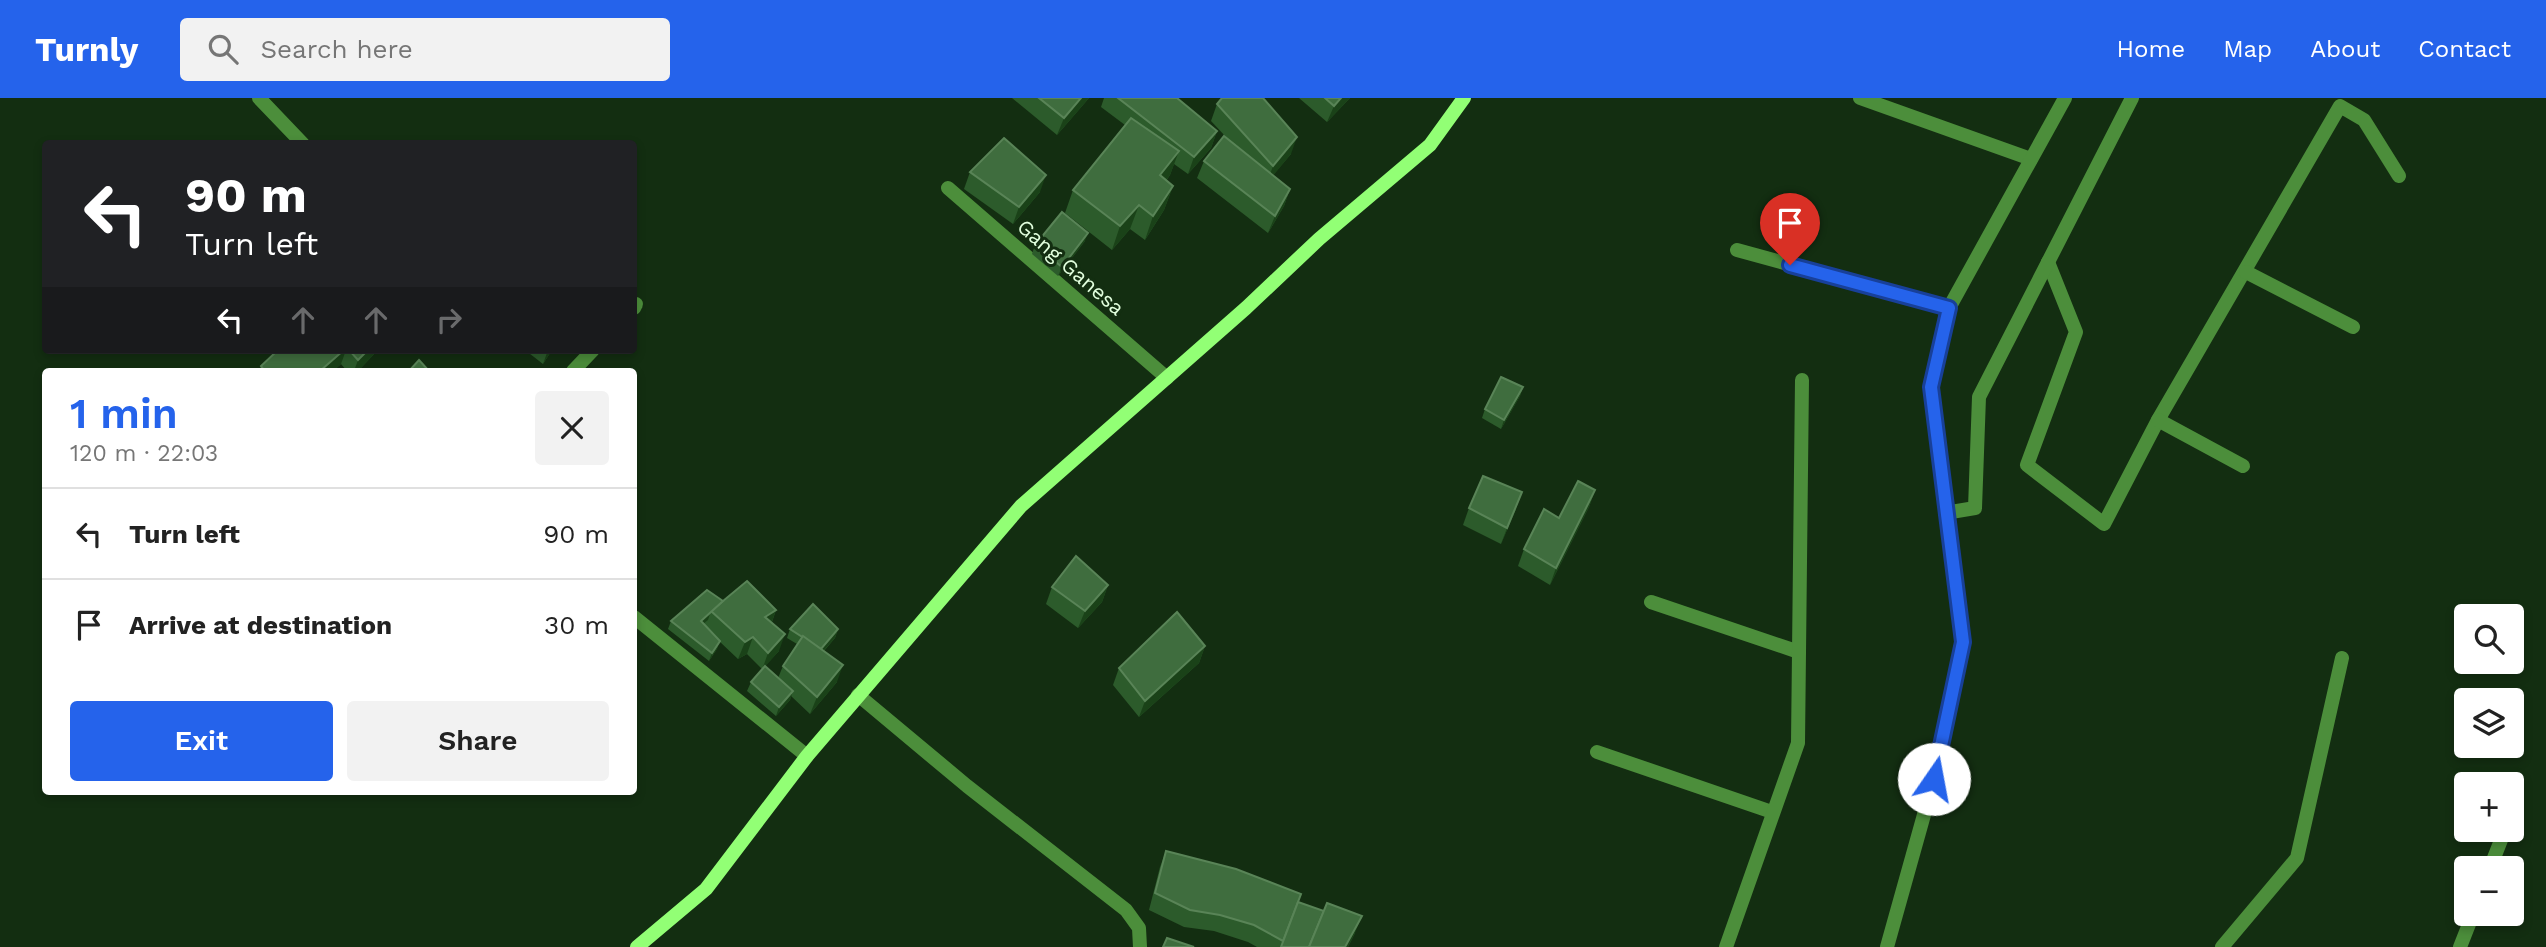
<!DOCTYPE html>
<meta charset="utf-8">
<style>
:root{--surface:#fff;--page:#f2f2f2;--text:#222;--muted:#767676;--line:#e0e0e0;--accent:#2563eb}
body{margin:0;font-family:"Work Sans",sans-serif;background:var(--page);color:var(--text);height:100vh;display:flex;flex-direction:column;font-size:26px;white-space:nowrap}
*{box-sizing:border-box;margin:0}
p{font-size:23px;color:var(--muted)}
.icon{flex:none;width:38px;height:38px;fill:none;stroke:currentColor;stroke-width:2;stroke-linecap:round;stroke-linejoin:round}
.map{position:relative;flex:1;overflow:hidden}
.side{position:absolute;left:42px;top:270px;width:595px;height:427px;display:flex;flex-direction:column;background:var(--surface);border-radius:7px;box-shadow:0 4px 10px #0003}
.side>*{flex:none}
.top-card{position:absolute;left:42px;top:42px;width:595px;height:214px;border-radius:7px;box-shadow:0 4px 10px #0003;background:#202124;color:#fff;overflow:hidden}
.fabs{position:absolute;left:2454px;top:506px;display:grid;gap:14px}
.fabs a{display:grid;place-items:center;width:70px;height:70px;border-radius:7px;background:var(--surface);box-shadow:0 4px 10px #0003;font-size:35px}
.pin{position:absolute;display:grid;place-items:center;width:60px;height:60px;color:#fff;margin:-72px -30px;border-radius:50% 50% 50% 0;rotate:-45deg;box-shadow:0 0 7px #0007}
.pin .icon{rotate:45deg}
.me{position:absolute;width:77px;margin:-38px;rotate:12deg;stroke-linejoin:round;filter:drop-shadow(0 0 5px #0008)}
.turn{display:flex;align-items:center;gap:24px;height:147px;padding:0 28px;font-size:32px}
.turn .icon{width:91px;height:91px;stroke-width:2.5}
.turn b{display:block;font-size:49px;line-height:60px}
.lanes{display:flex;align-items:center;height:66px;padding:0 28px;background:#0003;justify-content:center;gap:35px;direction:ltr}
.lanes .off{opacity:.35}
.round{display:grid;place-items:center;flex:none;width:74px;height:74px;border-radius:7px;background:var(--page)}
.overview{display:flex;align-items:center;justify-content:space-between;height:119px;padding:0 28px}
h1{font-size:42px;font-weight:600;line-height:52px;color:var(--accent)}
.primary-button{display:flex;gap:14px;margin-top:auto;padding:14px 28px}
.primary-button a{flex:1;height:80px;border-radius:7px;background:var(--accent);color:#fff;font-size:28px;font-weight:600;line-height:80px;text-align:center}
.primary-button a+a{background:var(--page);color:var(--text)}
ul{padding:0;list-style:none}
li{display:flex;align-items:center;gap:21px;height:91px;padding:0 28px;border-top:2px solid var(--line)}
li div{flex:1}
li b{display:block;font-size:26px}
li em{font-style:normal}
header{display:flex;align-items:center;gap:42px;box-sizing:border-box;height:98px;padding:0 35px;background:var(--accent);color:#fff}
header strong{font-size:33px}
nav{display:flex;gap:38px;margin-inline-start:auto;font-size:24px}
.search{width:490px;height:63px;background:var(--page);display:flex;align-items:center;gap:18px;box-sizing:border-box;padding:0 24px;border-radius:7px;color:var(--muted);font-size:26px}
.map>svg:first-child{display:block}
</style>
<header>
<strong>Turnly</strong>
<div class="search"><svg class="icon" aria-label="search" viewBox="0 0 24 24"><circle cx="10" cy="10" r="6"/><path d="M15 15l6 6"/></svg>Search here</div>
<nav><a>Home</a><a>Map</a><a>About</a><a>Contact</a></nav>
</header>
<div class="map">
<svg width="2546" height="849" viewBox="0 0 2546 849">
<rect width="100%" height="100%" fill="#132e11"/>
<g fill="none" stroke-linecap="round" stroke-linejoin="round">
<!-- lane -->
<g stroke="#4c8e3b" stroke-width="14">
<polyline points="634,210 636,206"/>
<polyline points="573,273 593,252"/>
<polyline points="634,519 807,658"/>
</g>
<!-- street -->
<g stroke="#4c8e3b" stroke-width="14">
<polyline points="259,0 303,46"/>
<polyline points="1860,0 2031,61"/>
<polyline points="948,90 1167,280"/>
<polyline points="1737,152 1949,210 1931,289 1963,544 1934,681 1887,849"/>
<polyline points="2048,164 2076,234 2027,367 2104,426 2158,322 2340,8 2364,22 2399,78"/>
<polyline points="2246,174 2353,229"/>
<polyline points="1949,210 2065,0"/>
<polyline points="2158,322 2243,368"/>
<polyline points="1945,415 1975,410 1979,299 2132,0"/>
<polyline points="1651,504 1799,554"/>
<polyline points="858,597 967,688 1126,812 1139,830 1140,849"/>
<polyline points="1597,654 1772,714"/>
<polyline points="2490,770 2505,732"/>
<polyline points="1726,849 1798,645 1802,282"/>
<polyline points="2222,849 2297,760 2342,560"/>
<polyline points="2460,849 2473,816"/>
</g>
<!-- secondary -->
<polyline stroke="#92ff75" stroke-width="14" points="637,849 706,791 807,658 1021,408 1246,210 1319,141 1430,47 1464,0"/>
</g>
<!-- wall -->
<g fill="#2c5b2b">
<polygon points="1012,0 1089,0 1057,37"/>
<polygon points="1104,0 1177,0 1217,33 1211,50 1188,76 1174,66 1170,77 1166,83 1173,88 1164,112 1145,142 1130,131 1112,152 1065,115 1073,92 1125,27 1101,9"/>
<polygon points="1299,0 1350,0 1327,24"/>
<polygon points="1217,6 1291,56 1273,77 1290,91 1284,108 1268,135 1197,80 1204,63 1226,39 1211,23"/>
<polygon points="970,74 1040,94 1013,126 964,91"/>
<polygon points="1085,143 1058,178 1032,156 1035,147"/>
<polygon points="278,252 378,252 358,273 347,273 341,266 333,273 259,273 261,268"/>
<polygon points="525,252 552,252 543,266"/>
<polygon points="1523,289 1520,298 1501,331 1482,320 1485,311"/>
<polygon points="1595,392 1589,409 1550,487 1518,468 1524,451 1559,420"/>
<polygon points="1469,410 1516,411 1501,446 1463,427"/>
<polygon points="1108,487 1102,504 1078,530 1046,506 1052,489"/>
<polygon points="723,503 776,512 772,524 779,553 765,568 778,580 783,568 797,546 787,540 790,531 838,531 835,540 824,553 837,584 810,616 791,598 790,602 776,618 747,593 751,584 762,571 747,556 738,561 719,543 717,551 709,563 668,531 671,523"/>
<polygon points="1205,548 1199,565 1139,619 1113,587 1119,570"/>
<polygon points="1166,753 1298,804 1355,835 1348,849 1257,849 1248,844 1214,833 1184,829 1149,812 1160,769"/>
</g>
<!-- shaded-wall -->
<g fill="#1a4218">
<polygon points="1081,0 1089,0 1057,37 1064,20"/>
<polygon points="1341,0 1350,0 1327,24 1334,8"/>
<polygon points="1217,33 1211,50 1188,76 1194,59"/>
<polygon points="1297,39 1291,56 1267,85 1273,68"/>
<polygon points="1179,53 1170,77 1152,101 1160,77"/>
<polygon points="1046,77 1040,94 1013,126 1019,109"/>
<polygon points="1173,88 1164,112 1145,142 1153,118"/>
<polygon points="1290,91 1284,108 1268,135 1275,118"/>
<polygon points="1139,107 1130,131 1112,152 1120,128"/>
<polygon points="1088,135 1085,143 1058,178 1062,169"/>
<polygon points="344,252 346,252 341,266 333,273 320,273"/>
<polygon points="368,252 378,252 358,273 354,273 358,262"/>
<polygon points="548,252 552,252 543,266"/>
<polygon points="1523,289 1520,298 1501,331 1504,322"/>
<polygon points="1595,392 1589,409 1550,487 1556,470"/>
<polygon points="1522,394 1516,411 1501,446 1507,430"/>
<polygon points="1108,487 1102,504 1078,530 1085,513"/>
<polygon points="776,512 770,529 765,519"/>
<polygon points="711,513 708,522 697,531 701,523"/>
<polygon points="838,531 835,540 817,560 821,552"/>
<polygon points="785,536 779,553 762,572 768,555"/>
<polygon points="753,539 747,556 738,561 745,544"/>
<polygon points="720,543 717,551 709,563 712,555"/>
<polygon points="1205,548 1199,565 1139,619 1145,603"/>
<polygon points="843,567 837,584 810,616 817,599"/>
<polygon points="793,593 790,602 776,618 779,609"/>
<polygon points="1362,818 1355,835 1348,849 1345,849"/>
</g>
<!-- building -->
<g fill="#3f6d3e" stroke="#598457" stroke-width="2">
<polygon points="1039,0 1081,0 1064,20"/>
<polygon points="1118,0 1177,0 1217,33 1194,59"/>
<polygon points="1222,0 1263,0 1297,39 1273,68 1217,6"/>
<polygon points="1325,0 1341,0 1334,8"/>
<polygon points="1131,20 1179,53 1160,77 1173,88 1153,118 1139,107 1120,128 1073,92"/>
<polygon points="1224,38 1290,91 1275,118 1204,63"/>
<polygon points="1004,40 1046,77 1019,109 970,74"/>
<polygon points="1062,114 1088,135 1062,169 1035,147"/>
<polygon points="278,252 344,252 320,273 265,273 261,268"/>
<polygon points="349,252 368,252 358,262"/>
<polygon points="419,262 429,273 409,273"/>
<polygon points="1501,279 1523,289 1504,322 1485,311"/>
<polygon points="1483,378 1522,394 1507,430 1469,410"/>
<polygon points="1578,383 1595,392 1556,470 1524,451 1544,411 1559,420"/>
<polygon points="1076,458 1108,487 1085,513 1052,489"/>
<polygon points="747,483 776,512 765,519 785,536 768,555 753,539 745,544 711,513"/>
<polygon points="707,492 723,503 701,523 720,543 712,555 671,523"/>
<polygon points="813,506 838,531 821,551 790,531"/>
<polygon points="1177,514 1205,548 1145,603 1119,570"/>
<polygon points="803,538 843,567 817,599 783,568"/>
<polygon points="765,568 793,593 779,609 751,584"/>
<polygon points="1166,753 1236,771 1301,796 1283,843 1254,827 1220,817 1190,812 1155,795"/>
<polygon points="1298,804 1324,813 1309,849 1281,849"/>
<polygon points="1327,805 1362,818 1345,849 1309,849"/>
<polygon points="1167,840 1194,849 1163,849"/>
</g>
<g fill="none" stroke-linecap="round" stroke-linejoin="round">
<!-- route casing -->
<g stroke="#184099" stroke-width="18">
<polyline id="route" points="1790,167 1949,210 1931,289 1963,544 1934,681"/>
</g>
<!-- route -->
<use href="#route" stroke="#2563eb" stroke-width="12"/>
</g>
<g text-anchor="middle" dominant-baseline="central" stroke-width="6" stroke-linejoin="round" paint-order="stroke">
<!-- street labels -->
<g font-size="21" fill="#e2ffde" stroke="#132e11">
<text transform="translate(1071 169) rotate(41)">Gang Ganesa</text>
</g>
</g>
</svg>
<div class="fabs">
<a><svg class="icon" aria-label="search" viewBox="0 0 24 24"><circle cx="10" cy="10" r="6"/><path d="M15 15l6 6"/></svg></a>
<a><svg class="icon" aria-label="layers" viewBox="0 0 24 24"><path d="M12 4l9 5-9 5-9-5zM3 14l9 5 9-5"/></svg></a>
<a>+</a>
<a>−</a>
</div>
<div class="pin" style="left:1790px;top:167px;background:#d93025"><svg class="icon" aria-label="arrive" viewBox="0 0 24 24"><path d="M6 21V4h12l-3 4 3 4H6"/></svg></div>
<svg class="me" style="left:1934px;top:681px" viewBox="-20 -20 40 40"><circle r="19" fill="#fff"/><path d="M0-13L10 11 0 6-10 11z" fill="#2563eb"/></svg>
<div class="top-card">
<div class="turn"><svg class="icon" aria-label="left" viewBox="0 0 24 24"><path d="M17 20v-9H6M10 6l-5 5 5 5"/></svg><div><b>90 m</b>Turn left</div></div>
<div class="lanes"><svg class="icon" aria-label="left" viewBox="0 0 24 24"><path d="M17 20v-9H6M10 6l-5 5 5 5"/></svg><svg class="icon off" aria-label="ahead" viewBox="0 0 24 24"><path d="M12 20V5M6 11l6-6 6 6"/></svg><svg class="icon off" aria-label="ahead" viewBox="0 0 24 24"><path d="M12 20V5M6 11l6-6 6 6"/></svg><svg class="icon off" aria-label="right" viewBox="0 0 24 24"><path d="M7 20v-9h11M14 6l5 5-5 5"/></svg></div>
</div>
<section class="side">
<div class="overview"><div><h1>1 min</h1><p>120 m · 22:03</p></div><a class="round"><svg class="icon" aria-label="close" viewBox="0 0 24 24"><path d="M6 6l12 12M18 6L6 18"/></svg></a></div>
<ul>
<li><svg class="icon" aria-label="left" viewBox="0 0 24 24"><path d="M17 20v-9H6M10 6l-5 5 5 5"/></svg><div><b>Turn left</b></div><em>90 m</em></li>
<li><svg class="icon" aria-label="arrive" viewBox="0 0 24 24"><path d="M6 21V4h12l-3 4 3 4H6"/></svg><div><b>Arrive at destination</b></div><em>30 m</em></li>
</ul>
<div class="primary-button"><a>Exit</a><a>Share</a></div>
</section>
</div>
